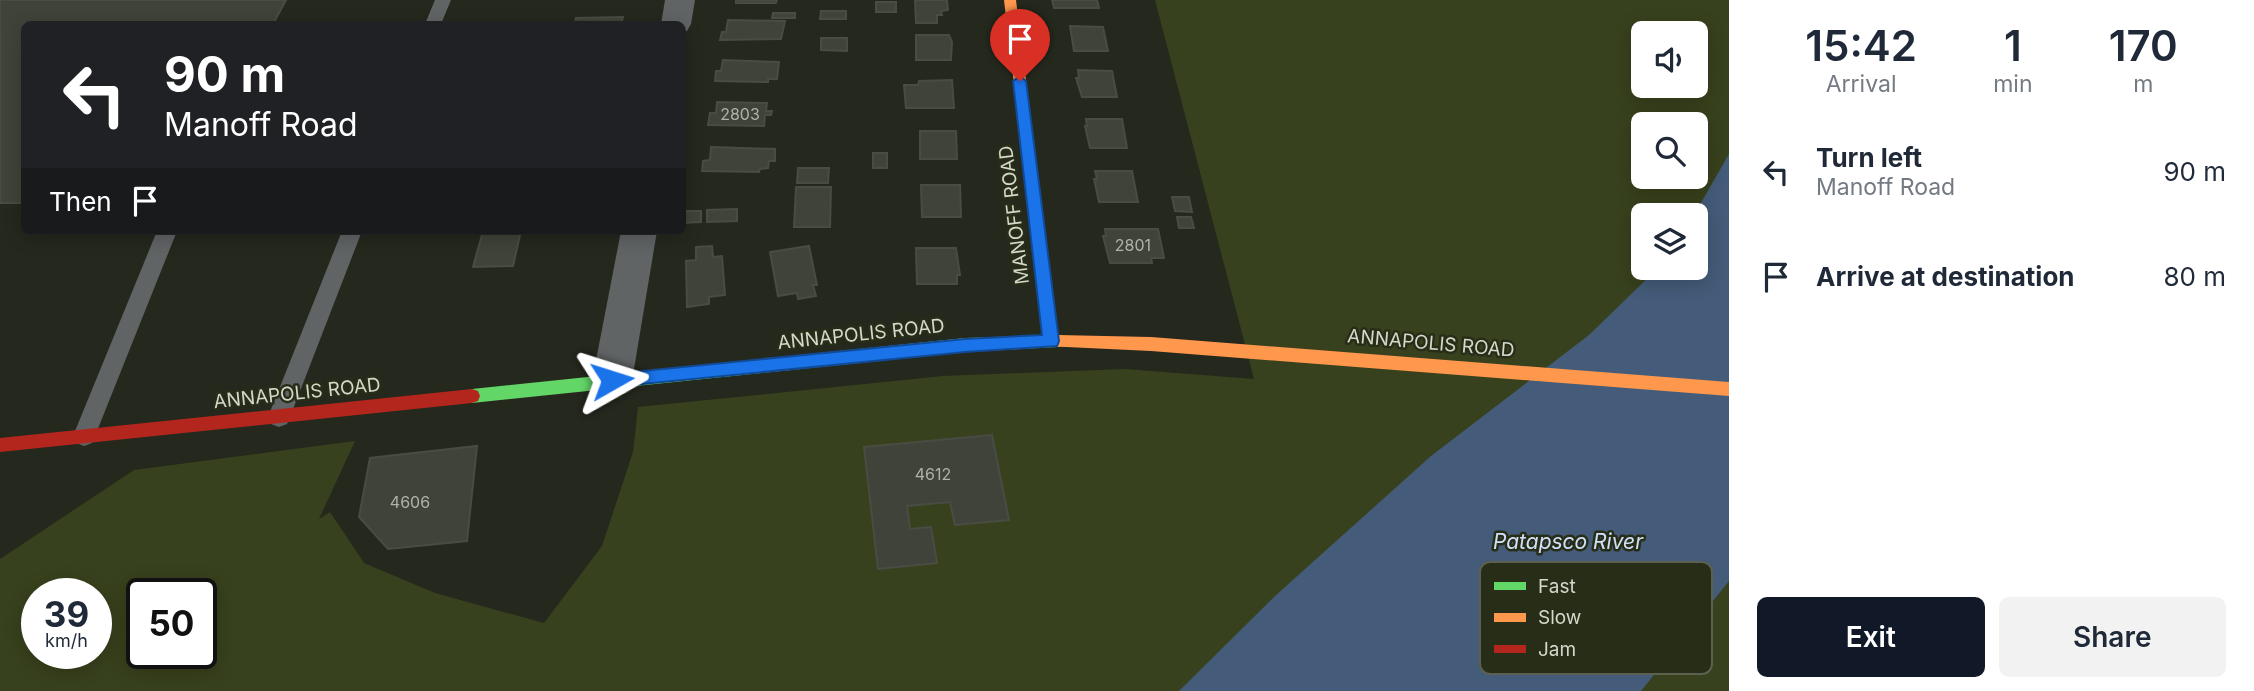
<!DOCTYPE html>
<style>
:root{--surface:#fff;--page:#f2f2f3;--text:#1f2937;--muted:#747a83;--accent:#111827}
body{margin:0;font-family:Inter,sans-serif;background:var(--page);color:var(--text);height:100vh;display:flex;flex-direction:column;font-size:26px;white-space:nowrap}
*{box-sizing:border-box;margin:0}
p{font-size:23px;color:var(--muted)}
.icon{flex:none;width:38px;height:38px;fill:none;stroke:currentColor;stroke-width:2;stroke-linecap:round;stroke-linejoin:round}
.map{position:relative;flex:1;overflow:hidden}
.sheet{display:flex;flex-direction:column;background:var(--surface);width:525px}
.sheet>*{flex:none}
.hud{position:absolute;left:21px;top:21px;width:665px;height:214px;border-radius:10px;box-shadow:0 4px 18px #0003;background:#202124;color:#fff;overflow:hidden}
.buttons{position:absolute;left:1631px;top:21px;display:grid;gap:14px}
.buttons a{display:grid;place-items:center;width:77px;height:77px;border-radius:10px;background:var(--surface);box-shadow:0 4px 18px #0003;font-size:35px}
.speed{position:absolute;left:21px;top:578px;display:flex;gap:14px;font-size:35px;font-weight:700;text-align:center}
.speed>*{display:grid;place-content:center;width:91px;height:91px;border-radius:50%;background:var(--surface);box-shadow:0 4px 18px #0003;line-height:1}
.speed small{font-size:18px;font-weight:400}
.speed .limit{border:4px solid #111;border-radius:10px;background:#fff;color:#111}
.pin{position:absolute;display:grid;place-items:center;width:60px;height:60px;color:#fff;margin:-72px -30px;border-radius:50% 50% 50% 0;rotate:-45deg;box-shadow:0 0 7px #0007}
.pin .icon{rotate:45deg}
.me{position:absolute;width:77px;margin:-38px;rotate:84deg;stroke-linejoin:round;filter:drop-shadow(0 0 5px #0008)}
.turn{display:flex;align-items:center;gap:24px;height:147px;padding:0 28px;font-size:32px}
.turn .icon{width:91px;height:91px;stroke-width:2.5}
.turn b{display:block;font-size:49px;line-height:60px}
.then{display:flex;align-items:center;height:66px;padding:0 28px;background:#0003;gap:14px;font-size:26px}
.eta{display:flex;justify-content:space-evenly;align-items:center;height:119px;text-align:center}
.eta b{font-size:42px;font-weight:600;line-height:49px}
.button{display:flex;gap:14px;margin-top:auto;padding:14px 28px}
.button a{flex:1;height:80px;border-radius:10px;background:var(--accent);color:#fff;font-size:28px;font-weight:600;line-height:80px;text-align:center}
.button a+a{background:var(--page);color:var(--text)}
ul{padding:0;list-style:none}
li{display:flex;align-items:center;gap:21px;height:105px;padding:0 28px}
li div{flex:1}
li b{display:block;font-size:26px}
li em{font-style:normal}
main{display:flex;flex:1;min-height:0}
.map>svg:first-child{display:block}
</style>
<main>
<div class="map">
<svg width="1729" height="691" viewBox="0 0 1729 691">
<rect width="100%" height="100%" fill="#25281d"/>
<!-- green -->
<path fill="#38411d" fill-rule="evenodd" d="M1155,0H1729V691H0V559L134,470L355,441L319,519L330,512L364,563L435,593L544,623L602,546L633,452L638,407L943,376L1125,369L1254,379ZM1643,33H1696V86H1643ZM1643,124H1696V177H1643ZM1643,215H1696V268H1643ZM37,593H96V653H37ZM142,593H201V653H142Z"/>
<!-- water -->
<polygon fill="#445c79" points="1729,154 1729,581 1641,691 1179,691 1275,596 1431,456 1589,335 1658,268 1696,268 1694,215"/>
<!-- building -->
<g fill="#404339" stroke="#494c42" stroke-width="2">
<polygon points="0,0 286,0 273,24 24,24 24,203 0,203"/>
<polygon points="736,0 777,0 776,3 736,3"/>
<polygon points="915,0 947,0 948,10 941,11 942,15 937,15 937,23 916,23"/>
<polygon points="1052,0 1097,0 1099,8 1054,8"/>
<rect x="876" y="2" width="20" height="10"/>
<polygon points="821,11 846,11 846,19 820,19"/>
<polygon points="773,13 795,13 795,18 772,18"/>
<polygon points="623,17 621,24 567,24 575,24 576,18"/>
<polygon points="728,20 785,21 781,39 720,40 722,32 726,32"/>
<polygon points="1070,26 1103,27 1108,51 1074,51"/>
<polygon points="916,35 949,35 952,42 951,60 916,60"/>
<polygon points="821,38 847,38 847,51 821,50"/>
<polygon points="723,60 779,62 777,79 768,79 768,82 715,81 716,71 721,71"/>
<polygon points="1078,70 1112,71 1117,97 1082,97 1076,78 1079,78"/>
<polygon points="952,80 954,108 906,108 904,85 918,85 919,81"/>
<polygon points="717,102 767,103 766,111 772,111 771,115 765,115 764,126 708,125 710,113 716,113"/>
<polygon points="1086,119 1122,119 1127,148 1090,148 1085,126 1087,126"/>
<polygon points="920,131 956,131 957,159 920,159"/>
<polygon points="711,147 775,149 775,161 769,161 768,168 760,169 759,172 702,171 703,161 710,160"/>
<rect x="873" y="153" width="14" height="15"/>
<polygon points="798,168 829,168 828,183 797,183"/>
<polygon points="1095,171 1132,171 1138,202 1099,202 1094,179 1097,179"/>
<polygon points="921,185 960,185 961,217 922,217"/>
<polygon points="796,187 831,187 830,227 794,227"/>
<polygon points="1172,197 1189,197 1192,212 1175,211"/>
<polygon points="737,209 737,221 707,222 707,210"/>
<polygon points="682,211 701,211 701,222 682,223"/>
<polygon points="1177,217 1191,217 1194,228 1179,228"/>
<polygon points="1105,229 1158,229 1164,258 1151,258 1152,263 1110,263 1103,236 1106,236"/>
<polygon points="458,231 521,231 513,266 473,267 483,231"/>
<polygon points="712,246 713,257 722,256 725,295 709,297 709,304 687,307 686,261 696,260 696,247"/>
<polygon points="809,246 817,285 813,285 816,296 798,299 797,293 778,296 770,252"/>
<polygon points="916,248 956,248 960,275 957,275 957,284 917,284"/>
<polygon points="992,435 1009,520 955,525 950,502 907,506 910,529 931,527 937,563 878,569 864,447"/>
<polygon points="477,446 467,541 388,549 359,517 370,458"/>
</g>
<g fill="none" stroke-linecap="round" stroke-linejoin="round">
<!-- lane -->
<g fill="#616465" fill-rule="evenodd">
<polygon points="435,0 451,0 441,24 425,24"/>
<polygon points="157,231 177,231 95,436 92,443 84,446 76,443 73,436"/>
<polygon points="342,231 362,231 290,417 287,424 279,427 271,424 268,417"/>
</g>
<!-- street -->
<g fill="#616465" fill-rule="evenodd">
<polygon points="665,0 695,0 691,24 687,31 682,32 682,24 661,24"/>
<polygon points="621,231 657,231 632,381 626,393 612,398 598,393 592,381"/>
</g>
<!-- fast -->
<polygon fill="#63d668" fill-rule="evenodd" points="1058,335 1064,336 1066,341 1064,346 1058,347 965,352 472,403 466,401 464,396 466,391 472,389 965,338"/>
<!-- slow -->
<polygon fill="#ff974d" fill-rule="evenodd" points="1004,0 1016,0 1058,335 1151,337 1729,382 1729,396 1151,351 1045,346"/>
<!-- jam -->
<polygon fill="#b3261e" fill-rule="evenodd" points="472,389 478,391 480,396 478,401 472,403 0,452 0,438"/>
</g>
<!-- route -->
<polygon fill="#1a73e8" stroke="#114b97" stroke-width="2" points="1020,76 1026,81 1059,341 1057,346 965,352 612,387 606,385 603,380 606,376 612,374 965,339 1042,335 1013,81"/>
<g text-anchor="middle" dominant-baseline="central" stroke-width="5" stroke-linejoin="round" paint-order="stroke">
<!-- number labels -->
<g font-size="16" fill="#afb3a6">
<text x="740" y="114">2803</text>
<text x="1133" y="245">2801</text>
<text x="933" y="474">4612</text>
<text x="410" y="502">4606</text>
</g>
<!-- street labels -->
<g font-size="19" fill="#d4d8cb" stroke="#282d18">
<text transform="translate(1014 215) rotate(-97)">MANOFF ROAD</text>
<text transform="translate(861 334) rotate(-6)">ANNAPOLIS ROAD</text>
<text transform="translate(1431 343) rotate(5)">ANNAPOLIS ROAD</text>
<text transform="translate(297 393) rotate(-6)">ANNAPOLIS ROAD</text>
</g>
<!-- water labels -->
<g font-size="21" font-style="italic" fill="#cfe1f8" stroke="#282d18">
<text x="1568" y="541">Patapsco River</text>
</g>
</g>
<!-- legend -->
<rect x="1480" y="562" width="232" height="112" rx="10" fill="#282d18" stroke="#5c604e" stroke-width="2"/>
<rect x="1494" y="582" width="32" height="8" fill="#63d668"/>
<rect x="1494" y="613" width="32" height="9" fill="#ff974d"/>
<rect x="1494" y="645" width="32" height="8" fill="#b3261e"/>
<g font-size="19" fill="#d4d8cb">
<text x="1538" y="593">Fast</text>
<text x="1538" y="624">Slow</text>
<text x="1538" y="656">Jam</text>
</g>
</svg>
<div class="buttons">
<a><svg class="icon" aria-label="sound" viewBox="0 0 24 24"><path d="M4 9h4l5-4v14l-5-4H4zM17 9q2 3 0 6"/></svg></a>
<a><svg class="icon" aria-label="search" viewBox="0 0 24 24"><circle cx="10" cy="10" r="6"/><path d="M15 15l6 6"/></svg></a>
<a><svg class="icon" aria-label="layers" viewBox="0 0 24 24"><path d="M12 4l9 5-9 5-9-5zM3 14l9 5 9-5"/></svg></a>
</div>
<div class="speed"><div>39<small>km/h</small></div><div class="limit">50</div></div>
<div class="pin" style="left:1020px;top:81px;background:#d93025"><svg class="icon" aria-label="arrive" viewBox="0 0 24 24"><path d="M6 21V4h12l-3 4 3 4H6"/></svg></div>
<svg class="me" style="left:612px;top:380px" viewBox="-20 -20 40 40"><path d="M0-17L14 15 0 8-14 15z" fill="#1a73e8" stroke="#fff" stroke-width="4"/></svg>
<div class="hud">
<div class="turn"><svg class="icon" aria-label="left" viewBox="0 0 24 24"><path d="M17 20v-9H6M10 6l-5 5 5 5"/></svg><div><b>90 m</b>Manoff Road</div></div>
<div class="then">Then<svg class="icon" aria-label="arrive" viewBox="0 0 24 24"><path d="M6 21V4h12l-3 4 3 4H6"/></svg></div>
</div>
</div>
<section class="sheet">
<div class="eta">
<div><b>15:42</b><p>Arrival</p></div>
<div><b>1</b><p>min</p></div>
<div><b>170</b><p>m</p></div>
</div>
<ul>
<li><svg class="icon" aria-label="left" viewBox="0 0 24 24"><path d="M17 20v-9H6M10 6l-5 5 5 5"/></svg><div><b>Turn left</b><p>Manoff Road</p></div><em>90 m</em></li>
<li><svg class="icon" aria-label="arrive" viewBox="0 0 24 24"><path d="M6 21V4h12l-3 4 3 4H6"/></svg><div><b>Arrive at destination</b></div><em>80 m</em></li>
</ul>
<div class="button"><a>Exit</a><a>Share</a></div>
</section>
</main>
